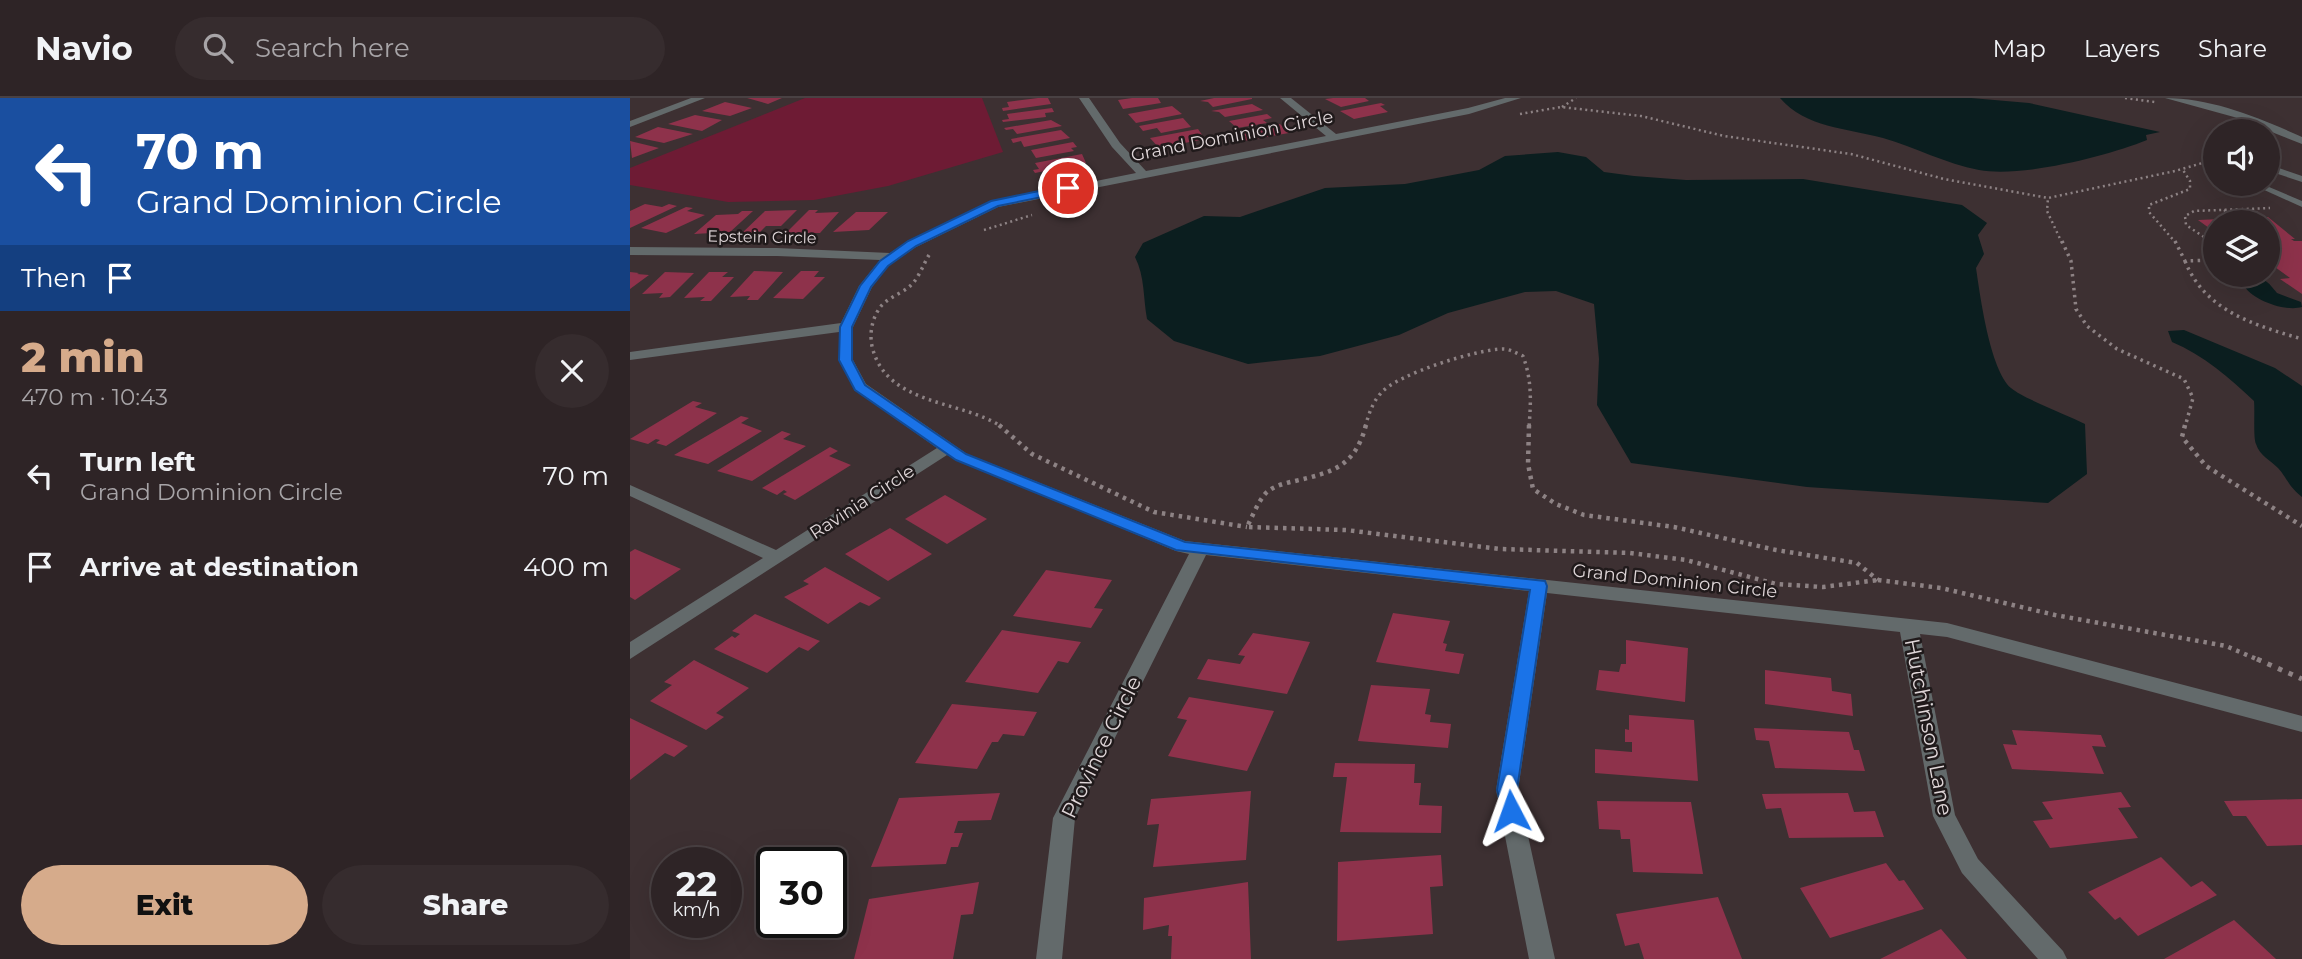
<!DOCTYPE html>
<meta charset="utf-8">
<style>
:root{--surface:#2e2426;--page:#362c2e;--text:#f1f3f6;--muted:#a7a4a7;--line:#494143;--accent:#d6ab8b}
body{margin:0;font-family:Montserrat,sans-serif;background:var(--page);color:var(--text);height:100vh;display:flex;flex-direction:column;font-size:26px;white-space:nowrap}
*{box-sizing:border-box;margin:0}
p{font-size:23px;color:var(--muted)}
.icon{flex:none;width:38px;height:38px;fill:none;stroke:currentColor;stroke-width:2;stroke-linecap:round;stroke-linejoin:round}
.map{position:relative;flex:1;overflow:hidden}
.panel{display:flex;flex-direction:column;background:var(--surface);width:630px}
.panel>*{flex:none}
.banner{background:#1a4fa0;color:#fff;overflow:hidden}
.buttons{position:absolute;left:1573px;top:21px;display:grid;gap:14px}
.buttons a{display:grid;place-items:center;width:77px;height:77px;border-radius:50%;background:var(--surface);box-shadow:0 7px 28px #0002,0 0 0 2px var(--line);font-size:35px}
.speed{position:absolute;left:21px;top:749px;display:flex;gap:14px;font-size:35px;font-weight:700;text-align:center}
.speed>*{display:grid;place-content:center;width:91px;height:91px;border-radius:50%;background:var(--surface);box-shadow:0 7px 28px #0002,0 0 0 2px var(--line);line-height:1}
.speed small{font-size:18px;font-weight:400}
.speed .limit{border:4px solid #111;border-radius:10px;background:#fff;color:#111}
.pin{position:absolute;display:grid;place-items:center;width:60px;height:60px;color:#fff;margin:-30px;border:4px solid #fff;border-radius:50%;box-shadow:0 2px 7px #0007}
.me{position:absolute;width:77px;margin:-38px;rotate:356deg;stroke-linejoin:round;filter:drop-shadow(0 0 5px #0008)}
.turn{display:flex;align-items:center;gap:24px;height:147px;padding:0 21px;font-size:32px}
.turn .icon{width:91px;height:91px;stroke-width:2.5}
.turn b{display:block;font-size:49px;line-height:60px}
.then{display:flex;align-items:center;height:66px;padding:0 21px;background:#0003;gap:14px;font-size:26px}
.round{display:grid;place-items:center;flex:none;width:74px;height:74px;border-radius:37px;background:var(--page)}
.summary{display:flex;align-items:center;justify-content:space-between;height:119px;padding:0 21px}
h1{font-size:42px;font-weight:800;line-height:52px;color:var(--accent)}
.primary-button{display:flex;gap:14px;margin-top:auto;padding:14px 21px}
.primary-button a{flex:1;height:80px;border-radius:42px;background:var(--accent);color:#111;font-size:28px;font-weight:800;line-height:80px;text-align:center}
.primary-button a+a{background:var(--page);color:var(--text)}
ul{padding:0;list-style:none}
li{display:flex;align-items:center;gap:21px;height:91px;padding:0 21px}
li div{flex:1}
li b{display:block;font-size:26px}
li em{font-style:normal}
header{display:flex;align-items:center;gap:42px;box-sizing:border-box;height:98px;padding:0 35px;background:var(--surface);border-bottom:2px solid var(--line)}
header strong{font-size:33px}
nav{display:flex;gap:38px;margin-inline-start:auto;font-size:24px}
.search{width:490px;height:63px;background:var(--page);display:flex;align-items:center;gap:18px;box-sizing:border-box;padding:0 24px;border-radius:38px;color:var(--muted);font-size:26px}
main{display:flex;flex:1;min-height:0}
.map>svg:first-child{display:block}
</style>
<header>
<strong>Navio</strong>
<div class="search"><svg class="icon" aria-label="search" viewBox="0 0 24 24"><circle cx="10" cy="10" r="6"/><path d="M15 15l6 6"/></svg>Search here</div>
<nav><a>Map</a><a>Layers</a><a>Share</a></nav>
</header>
<main>
<section class="panel">
<div class="banner">
<div class="turn"><svg class="icon" aria-label="left" viewBox="0 0 24 24"><path d="M17 20v-9H6M10 6l-5 5 5 5"/></svg><div><b>70 m</b>Grand Dominion Circle</div></div>
<div class="then">Then<svg class="icon" aria-label="arrive" viewBox="0 0 24 24"><path d="M6 21V4h12l-3 4 3 4H6"/></svg></div>
</div>
<div class="summary"><div><h1>2 min</h1><p>470 m · 10:43</p></div><a class="round"><svg class="icon" aria-label="close" viewBox="0 0 24 24"><path d="M6 6l12 12M18 6L6 18"/></svg></a></div>
<ul>
<li><svg class="icon" aria-label="left" viewBox="0 0 24 24"><path d="M17 20v-9H6M10 6l-5 5 5 5"/></svg><div><b>Turn left</b><p>Grand Dominion Circle</p></div><em>70 m</em></li>
<li><svg class="icon" aria-label="arrive" viewBox="0 0 24 24"><path d="M6 21V4h12l-3 4 3 4H6"/></svg><div><b>Arrive at destination</b></div><em>400 m</em></li>
</ul>
<div class="primary-button"><a>Exit</a><a>Share</a></div>
</section>
<div class="map">
<svg width="1672" height="861" viewBox="0 0 1672 861">
<rect width="100%" height="100%" fill="#3d3032"/>
<!-- green -->
<polygon fill="#6e1b34" points="175,0 352,0 373,54 258,88 184,102 98,104 0,87 0,70"/>
<!-- water -->
<g fill="#0b1e1f">
<path d="M1150,0H1341L1399,5L1530,34L1516,37L1517,42C1477,58 1392,80 1349,72C1316,66 1285,49 1253,40C1216,30 1176,30 1150,0Z"/>
<path d="M928,54L956,59L974,74L1004,78L1056,82L1173,81L1332,107L1357,125L1348,137L1354,156L1346,170C1350,197 1360,272 1381,290C1394,301 1438,317 1455,326L1457,376L1418,405L1177,389L1001,365L967,307L969,261L964,206L926,193L895,194L818,215L769,237L690,258L618,266L544,243L517,221C513,199 515,179 505,159L513,145L574,118L610,119L695,90L775,86L849,72L875,58Z"/>
<path d="M1619,179C1637,181 1637,183 1647,195L1671,204L1672,209C1655,214 1621,202 1613,186L1614,181Z"/>
<path d="M1554,232L1645,270L1672,288V399C1657,387 1658,381 1648,370C1640,362 1630,358 1626,346C1623,340 1625,313 1624,303C1600,280 1573,257 1542,244L1538,233Z"/>
</g>
<!-- building -->
<g fill="#8e324b">
<polygon points="117,0 152,0 138,6"/>
<polygon points="408,0 418,0 421,6 373,13 372,10 379,9 377,4"/>
<polygon points="502,0 528,0 531,5 493,11 488,2"/>
<polygon points="584,0 622,0 622,1 583,9 578,4 570,3"/>
<polygon points="703,0 735,0 739,3 711,9 695,1"/>
<polygon points="95,4 122,10 100,18 72,13"/>
<polygon points="751,5 755,7 750,8 758,14 724,21 710,13"/>
<polygon points="622,6 633,12 595,19 589,14 581,13"/>
<polygon points="542,8 552,16 506,25 498,16"/>
<polygon points="422,10 424,14 415,15 416,19 373,24 372,22 379,21 377,16"/>
<polygon points="637,16 642,20 633,22 637,25 607,30 599,23"/>
<polygon points="65,17 92,22 72,33 38,26"/>
<polygon points="553,20 561,29 531,35 527,30 513,33 509,28"/>
<polygon points="421,22 432,28 387,36 383,31 376,32 374,30"/>
<polygon points="650,26 659,35 613,43 610,40 616,39 610,34"/>
<polygon points="28,29 63,36 34,45 5,39"/>
<polygon points="568,31 575,41 529,50 520,40"/>
<polygon points="431,32 440,40 394,49 391,43 383,45 381,41"/>
<polygon points="0,43 29,50 2,60"/>
<polygon points="443,44 447,49 441,50 444,53 406,60 401,52"/>
<polygon points="452,56 456,65 405,75 403,72 409,71 405,65"/>
<polygon points="15,106 32,109 39,106 47,108 0,130 0,113"/>
<polygon points="56,109 63,110 57,113 75,117 36,135 11,130"/>
<polygon points="167,112 151,128 136,128 128,136 111,136 135,113"/>
<polygon points="179,112 188,112 185,115 209,114 190,135 156,135"/>
<polygon points="112,113 123,113 100,134 64,136 86,117 108,116"/>
<polygon points="226,114 258,114 239,132 203,134"/>
<polygon points="1638,119 1665,141 1661,141 1664,143 1672,143 1672,196 1650,181 1660,180 1638,164 1638,124 1586,124 1586,135 1568,122"/>
<polygon points="124,173 153,174 128,202 117,202 120,198 100,199"/>
<polygon points="171,173 189,173 184,179 195,179 173,201 143,200"/>
<polygon points="0,174 9,175 7,176 19,177 0,191"/>
<polygon points="35,174 64,175 40,199 29,200 33,195 12,196"/>
<polygon points="79,174 98,174 92,179 104,179 81,203 70,203 75,199 54,200"/>
<polygon points="63,303 72,305 65,309 87,315 36,348 26,345 30,342 26,341 18,346 0,341"/>
<polygon points="111,318 119,320 111,325 132,333 78,366 44,357"/>
<polygon points="152,333 161,336 153,341 176,348 122,383 87,373"/>
<polygon points="200,349 208,353 199,358 221,367 165,402 153,396 157,394 154,392 147,397 132,390"/>
<polygon points="315,397 357,421 317,446 275,421"/>
<polygon points="260,430 302,456 258,483 215,456"/>
<polygon points="5,451 51,471 5,502 0,499 0,454"/>
<polygon points="195,469 251,500 239,508 230,504 198,526 154,499 179,486 173,483"/>
<polygon points="416,472 482,482 464,510 473,511 461,530 383,518"/>
<polygon points="763,515 820,523 813,545 817,546 815,553 834,556 829,576 746,564"/>
<polygon points="125,516 190,543 178,553 169,549 137,575 84,551 102,538 105,540 110,536 102,533"/>
<polygon points="372,532 451,544 438,565 428,563 408,595 335,584"/>
<polygon points="623,535 680,544 657,596 567,581 578,561 610,566 615,558 608,557"/>
<polygon points="996,542 1058,550 1055,604 966,592 969,572 989,574 991,566 996,566"/>
<polygon points="64,562 119,590 86,615 94,619 76,632 20,603 42,587 34,584"/>
<polygon points="1135,572 1201,580 1202,593 1221,596 1223,618 1135,606"/>
<polygon points="741,587 800,591 795,616 801,617 800,624 821,626 818,650 728,643"/>
<polygon points="559,599 644,613 617,673 538,658 557,622 547,620"/>
<polygon points="322,606 407,614 394,638 373,636 368,644 362,644 347,671 285,665"/>
<polygon points="999,617 1064,622 1068,683 965,675 965,651 1002,654 1002,644 995,644 995,631 999,632"/>
<polygon points="0,620 58,648 44,659 35,655 0,682"/>
<polygon points="1124,630 1219,634 1224,652 1229,652 1235,673 1145,670 1139,643 1126,642"/>
<polygon points="1382,632 1471,637 1476,649 1462,648 1474,676 1382,671 1373,646 1387,647"/>
<polygon points="705,665 785,666 784,685 791,685 789,707 812,708 811,735 710,734 717,679 703,679"/>
<polygon points="621,693 616,762 523,769 529,726 517,727 521,701"/>
<polygon points="1491,694 1501,709 1488,710 1508,740 1420,750 1403,723 1423,721 1412,704"/>
<polygon points="370,695 361,722 328,723 324,735 333,735 328,749 321,749 316,766 241,769 269,700"/>
<polygon points="1218,695 1224,714 1245,713 1254,739 1159,740 1151,710 1136,711 1132,696"/>
<polygon points="1672,701 1672,747 1637,748 1616,718 1603,718 1594,703"/>
<polygon points="967,703 1061,704 1073,776 1003,774 1000,741 991,741 990,732 969,731"/>
<polygon points="811,757 813,788 800,789 803,836 707,843 708,764"/>
<polygon points="1531,759 1561,789 1572,783 1587,797 1508,838 1490,819 1485,822 1458,794"/>
<polygon points="1256,765 1269,783 1274,782 1294,811 1200,840 1170,790"/>
<polygon points="349,784 343,816 331,817 323,861 224,861 239,801"/>
<polygon points="618,784 621,861 541,861 542,838 538,838 539,827 513,832 514,800"/>
<polygon points="1088,799 1112,861 1014,861 1009,845 995,848 986,816"/>
<polygon points="1604,822 1646,861 1534,861"/>
<polygon points="1311,831 1337,861 1250,861"/>
</g>
<g fill="none" stroke-linecap="round" stroke-linejoin="round">
<!-- path-far3 -->
<g stroke="#8d8284" stroke-width="2.5" stroke-dasharray="2 3.5" stroke-linecap="butt">
<polyline points="1495,0 1525,4"/>
<polyline points="932,9 946,0"/>
<polyline points="890,16 931,9 1011,18 1094,38 1221,56 1314,81 1418,100"/>
<polyline points="1593,86 1611,93"/>
<polyline points="1622,111 1631,118"/>
<polyline points="1594,112 1604,119"/>
<polyline points="354,132 402,117"/>
<polyline points="1432,145 1417,113 1418,100 1545,73 1586,61"/>
<polyline points="1546,145 1519,114 1519,107 1560,91 1560,83 1553,72"/>
<polyline points="1583,145 1556,127 1555,118 1564,113 1640,110"/>
</g>
<!-- path-far2 -->
<g stroke="#8d8284" stroke-width="3.5" stroke-dasharray="2.5 4.5" stroke-linecap="butt">
<polyline points="1432,143 1441,163 1446,211 1457,228 1487,251 1554,281 1563,300 1555,329"/>
<polyline points="1545,143 1555,163 1586,162"/>
<polyline points="1580,143 1586,147"/>
<path d="M299,157C293,167 288,182 279,189C270,196 255,201 249,211C241,223 239,239 243,252C259,308 332,302 372,329"/>
<path d="M1555,163C1575,213 1624,227 1672,241"/>
<path d="M735,329C739,316 742,305 751,295C767,276 848,251 873,251C880,251 886,255 893,258C902,282 901,304 899,329"/>
</g>
<!-- path-far1 -->
<g stroke="#8d8284" stroke-width="4.5" stroke-dasharray="3.5 5" stroke-linecap="butt">
<polyline points="369,327 402,356 524,414 617,429"/>
<path d="M736,327C725,368 704,374 665,383C655,385 643,388 635,396C628,404 622,419 617,429L716,432L870,451L1000,455L1056,462L1146,486L1193,489L1248,482"/>
<polyline points="899,327 898,366 903,391 926,406 954,417 1044,429 1146,452 1227,465 1248,482"/>
<polyline points="1555,327 1552,339 1576,368 1672,428"/>
<polyline points="1248,482 1311,490 1425,517 1596,548 1631,563"/>
</g>
<!-- path -->
<polyline stroke="#8d8284" stroke-width="5" stroke-dasharray="4.5 7" stroke-linecap="butt" points="1627,561 1672,581"/>
<!-- lane -->
<g fill="#636a6b" fill-rule="evenodd">
<polygon points="1649,70 1672,78 1672,84 1648,76 1638,78 1638,72"/>
<polygon points="1621,86 1632,86 1672,103 1672,109"/>
</g>
<!-- street -->
<g fill="#636a6b" fill-rule="evenodd">
<polygon points="61,0 75,0 0,29 0,23"/>
<polygon points="449,0 459,0 490,45 516,73 696,38 650,0 661,0 706,36 838,10 875,0 891,0 839,16 368,109 286,149 258,168 242,189 223,229 223,262 236,286 337,356 555,443 1317,525 1672,618 1672,634 1317,539 1290,536 1325,717 1348,761 1433,853 1437,861 1408,861 1332,775 1303,718 1270,534 917,495 888,692 925,861 899,861 866,692 899,493 576,457 445,720 432,861 406,861 423,720 559,456 546,453 317,357 0,561 0,544 133,460 0,398 0,387 146,452 307,350 225,292 209,262 209,234 0,262 0,254 211,225 229,188 250,162 147,158 0,157 0,149 147,150 260,155 278,143 361,104 506,75 482,49"/>
<path d="M1535,0C1582,0 1630,20 1672,39V46L1604,19Z"/>
</g>
</g>
<!-- route -->
<polygon fill="#1a73e8" stroke="#114b97" stroke-width="2" points="438,87 443,90 442,93 368,108 286,148 258,168 241,189 222,229 222,262 235,287 336,356 555,444 915,483 917,488 887,692 892,713 889,719 881,721 874,719 867,692 900,492 546,452 326,362 225,292 209,262 210,229 230,188 250,163 278,143 361,103"/>
<g text-anchor="middle" dominant-baseline="central" stroke-width="5" stroke-linejoin="round" paint-order="stroke">
<!-- far-street labels -->
<g font-size="16" fill="#dfd6d8" stroke="#201a1b">
<text transform="translate(132 139) rotate(1)">Epstein Circle</text>
</g>
<!-- street labels -->
<g font-size="18" fill="#dfd6d8" stroke="#201a1b">
<text transform="translate(602 38) rotate(-11)">Grand Dominion Circle</text>
<text transform="translate(232 404) rotate(-33)">Ravinia Circle</text>
<text transform="translate(1045 483) rotate(6)">Grand Dominion Circle</text>
</g>
<!-- near-street labels -->
<g font-size="21" fill="#dfd6d8" stroke="#201a1b">
<text transform="translate(1299 629) rotate(79)">Hutchinson Lane</text>
<text transform="translate(471 649) rotate(-64)">Province Circle</text>
</g>
</g>
</svg>
<div class="buttons">
<a><svg class="icon" aria-label="sound" viewBox="0 0 24 24"><path d="M4 9h4l5-4v14l-5-4H4zM17 9q2 3 0 6"/></svg></a>
<a><svg class="icon" aria-label="layers" viewBox="0 0 24 24"><path d="M12 4l9 5-9 5-9-5zM3 14l9 5 9-5"/></svg></a>
</div>
<div class="speed"><div>22<small>km/h</small></div><div class="limit">30</div></div>
<div class="pin" style="left:438px;top:90px;background:#d93025"><svg class="icon" aria-label="arrive" viewBox="0 0 24 24"><path d="M6 21V4h12l-3 4 3 4H6"/></svg></div>
<svg class="me" style="left:881px;top:713px" viewBox="-20 -20 40 40"><path d="M0-17L14 15 0 8-14 15z" fill="#1a73e8" stroke="#fff" stroke-width="4"/></svg>
</div>
</main>
